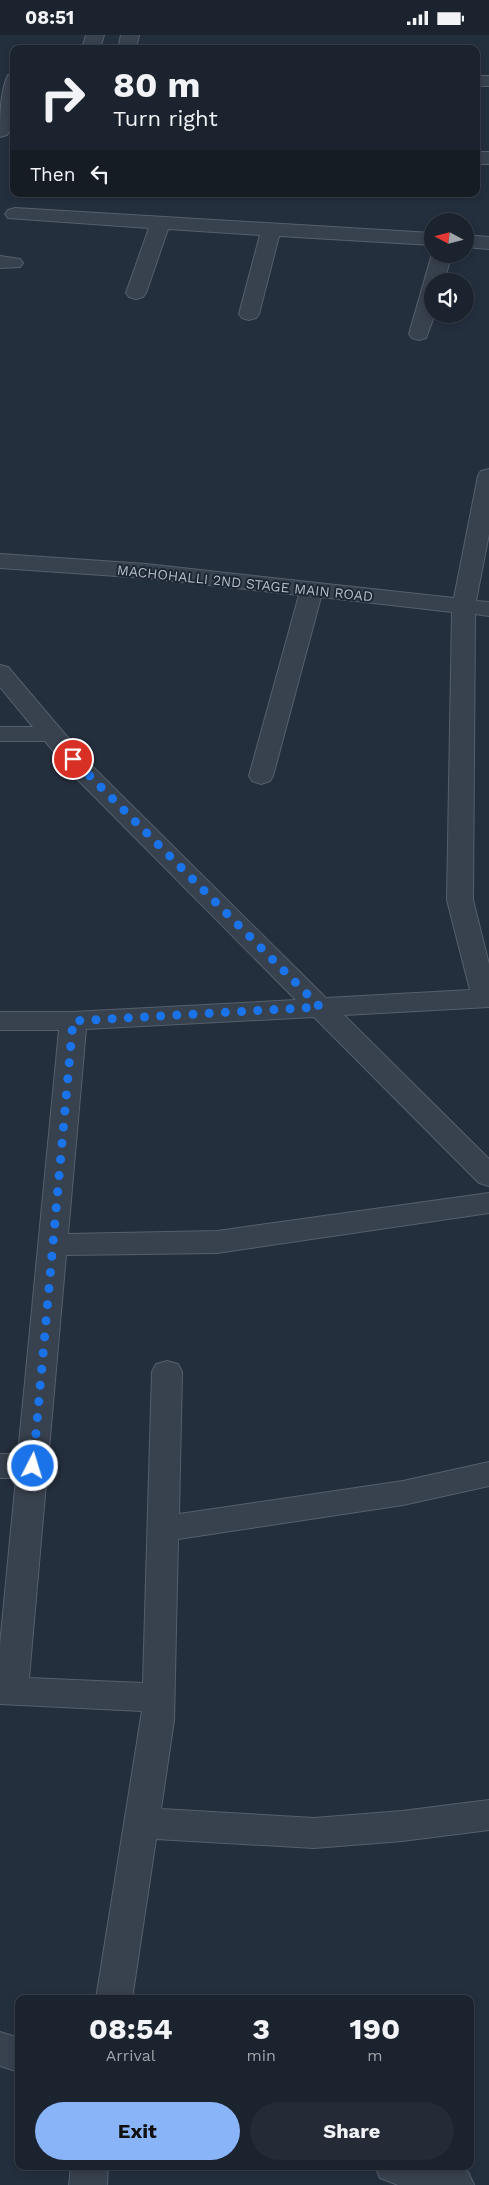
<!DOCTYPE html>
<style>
:root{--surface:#1b232e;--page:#242b36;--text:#f1f3f6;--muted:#a0a4aa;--line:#39404a;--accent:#8ab4f8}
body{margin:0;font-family:"Work Sans",sans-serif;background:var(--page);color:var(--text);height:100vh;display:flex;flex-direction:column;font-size:19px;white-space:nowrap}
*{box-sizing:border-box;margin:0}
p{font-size:16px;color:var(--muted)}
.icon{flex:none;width:28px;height:28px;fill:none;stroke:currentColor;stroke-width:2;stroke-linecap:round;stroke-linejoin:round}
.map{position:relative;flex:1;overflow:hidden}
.sheet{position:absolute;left:15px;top:1960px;width:459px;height:175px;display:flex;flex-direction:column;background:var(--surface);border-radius:10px;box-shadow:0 2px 8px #0003,0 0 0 1px var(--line)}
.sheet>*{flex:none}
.top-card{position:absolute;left:10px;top:10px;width:470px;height:152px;border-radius:10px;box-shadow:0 2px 8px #0003,0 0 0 1px var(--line);background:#1b232e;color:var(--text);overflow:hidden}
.needle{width:32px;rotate:277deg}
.tools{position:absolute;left:424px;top:178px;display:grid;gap:10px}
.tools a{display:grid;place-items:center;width:50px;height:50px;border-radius:50%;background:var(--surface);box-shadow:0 2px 8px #0003,0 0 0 1px var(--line);font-size:25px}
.pin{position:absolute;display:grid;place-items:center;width:42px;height:42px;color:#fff;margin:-21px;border:2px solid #fff;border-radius:50%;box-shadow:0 1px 5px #0007}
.me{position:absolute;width:55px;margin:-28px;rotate:5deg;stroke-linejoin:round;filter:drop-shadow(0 0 4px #0008)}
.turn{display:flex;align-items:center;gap:18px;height:105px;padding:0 20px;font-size:22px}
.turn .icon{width:65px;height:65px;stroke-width:2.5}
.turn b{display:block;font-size:35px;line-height:42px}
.then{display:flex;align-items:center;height:48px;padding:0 20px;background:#0003;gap:10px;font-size:19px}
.eta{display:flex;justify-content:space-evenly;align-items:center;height:85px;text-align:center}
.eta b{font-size:30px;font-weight:700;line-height:35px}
.button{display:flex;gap:10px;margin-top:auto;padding:10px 20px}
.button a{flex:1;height:58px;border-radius:30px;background:var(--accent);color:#111;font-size:20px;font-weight:700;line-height:58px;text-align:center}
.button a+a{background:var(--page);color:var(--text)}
.status{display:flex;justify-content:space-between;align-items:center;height:35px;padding:0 25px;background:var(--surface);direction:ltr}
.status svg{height:14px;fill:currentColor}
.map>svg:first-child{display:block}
</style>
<div class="status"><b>08:51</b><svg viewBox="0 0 49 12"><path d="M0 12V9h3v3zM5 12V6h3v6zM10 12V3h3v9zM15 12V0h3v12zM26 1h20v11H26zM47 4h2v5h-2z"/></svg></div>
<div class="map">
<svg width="489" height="2150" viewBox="0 0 489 2150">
<rect width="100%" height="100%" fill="#242f3e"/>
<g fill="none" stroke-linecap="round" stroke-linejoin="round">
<!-- minor casing -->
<g stroke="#565f6c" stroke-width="2">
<g id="minor">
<polygon points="86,0 104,0 100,14 82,14"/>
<polygon points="121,0 139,0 136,14 118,14"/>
<path d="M14,39C14,58 18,83 7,100L0,102C0,82 0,57 8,40Z"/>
<rect x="476" y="41" width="13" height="10"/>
<rect x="476" y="117" width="13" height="12"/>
<polygon points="15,173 432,198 432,210 279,201 259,279 256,283 249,285 242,283 239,279 260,200 168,194 146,258 143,262 136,264 129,262 126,258 149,193 8,183 5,179 8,175"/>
<polygon points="465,200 489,202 489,214 465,212"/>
<polygon points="432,219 452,219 444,246 432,246 432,279 435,279 426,303 419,305 412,303 409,299"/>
<polygon points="0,221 20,224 23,228 20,232 0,233"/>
<polygon points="489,434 489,499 476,566 489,567 489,581 475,579 473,865 489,929 489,972 344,980 489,1124 489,1151 479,1148 314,982 86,994 68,1199 217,1196 489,1158 489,1178 217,1218 66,1220 29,1643 143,1648 152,1337 156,1329 167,1326 178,1329 182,1337 179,1479 403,1446 489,1427 489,1451 403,1470 178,1504 174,1685 161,1774 314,1783 402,1776 489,1765 489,1795 402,1806 314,1813 156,1804 132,1964 96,1964 142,1676 0,1669 0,1610 16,1443 0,1443 0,1419 18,1419 59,995 0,995 0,977 73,977 296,965 74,741 45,706 0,706 0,692 33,692 0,652 0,630 8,632 92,731 326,963 470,955 447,865 452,577 321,562 273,741 270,746 261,749 252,746 249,741 299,560 146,543 0,533 0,519 146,529 454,563 478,441 481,436"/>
<polygon points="0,1997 19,2003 19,2037 0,2031"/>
<polygon points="71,2131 108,2131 107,2150 69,2150"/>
<polygon points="375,2131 452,2131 468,2137 474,2150 398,2150 380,2143"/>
</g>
</g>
<!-- minor -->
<use href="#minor" fill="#38414e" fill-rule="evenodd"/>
</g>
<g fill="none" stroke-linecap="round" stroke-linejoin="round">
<!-- route -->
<polyline stroke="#1a73e8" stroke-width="9" stroke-dasharray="0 16.2" points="33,1431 73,986 320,972 73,724"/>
</g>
<g text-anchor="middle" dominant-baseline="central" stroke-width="4" stroke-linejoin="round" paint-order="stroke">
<!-- street labels -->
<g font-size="14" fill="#b4bcc9" stroke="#1d2633">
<text transform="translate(245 548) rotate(6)">MACHOHALLI 2ND STAGE MAIN ROAD</text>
</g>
</g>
</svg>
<div class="tools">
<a><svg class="needle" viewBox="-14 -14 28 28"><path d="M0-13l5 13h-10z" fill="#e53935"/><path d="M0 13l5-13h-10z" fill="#a0a4aa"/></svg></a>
<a><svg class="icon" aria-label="sound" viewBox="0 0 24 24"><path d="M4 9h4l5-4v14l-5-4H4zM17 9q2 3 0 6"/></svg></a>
</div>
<div class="pin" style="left:73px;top:724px;background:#d93025"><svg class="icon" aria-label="arrive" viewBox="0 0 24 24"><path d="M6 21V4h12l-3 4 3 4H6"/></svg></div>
<svg class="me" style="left:33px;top:1431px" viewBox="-20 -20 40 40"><circle r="17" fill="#1a73e8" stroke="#fff" stroke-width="3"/><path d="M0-11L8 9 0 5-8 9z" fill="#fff"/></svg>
<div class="top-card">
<div class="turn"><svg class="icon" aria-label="right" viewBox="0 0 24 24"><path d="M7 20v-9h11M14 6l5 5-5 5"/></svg><div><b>80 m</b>Turn right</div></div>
<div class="then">Then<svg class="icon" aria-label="left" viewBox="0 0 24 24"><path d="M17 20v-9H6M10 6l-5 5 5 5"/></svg></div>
</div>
<section class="sheet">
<div class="eta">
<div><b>08:54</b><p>Arrival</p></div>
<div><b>3</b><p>min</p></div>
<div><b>190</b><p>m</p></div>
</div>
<div class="button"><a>Exit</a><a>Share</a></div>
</section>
</div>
